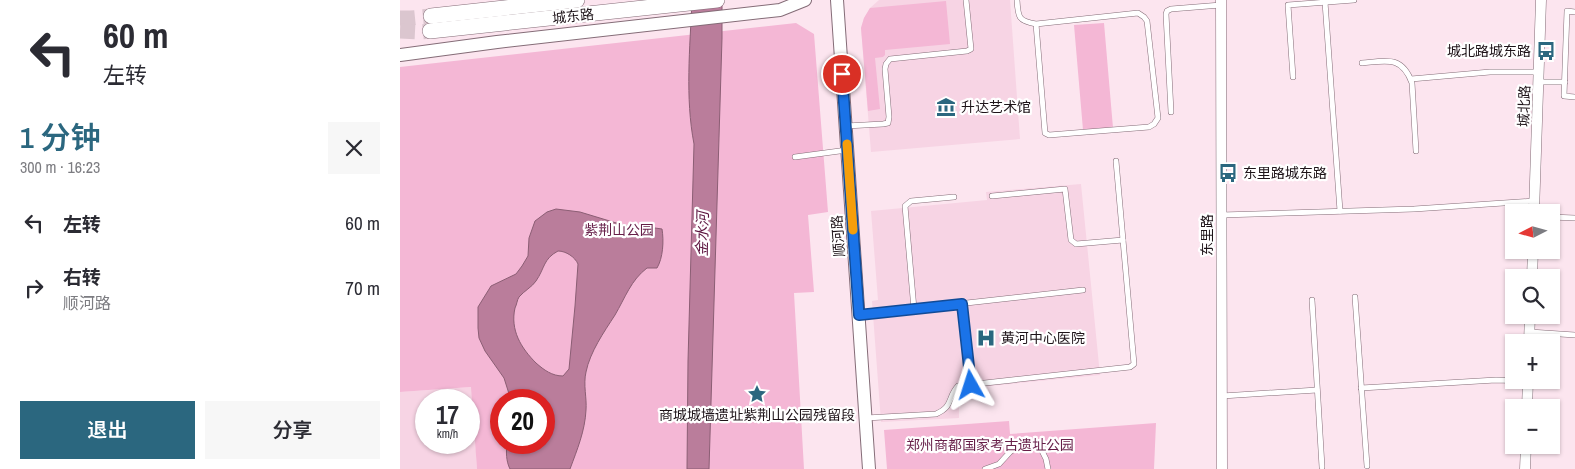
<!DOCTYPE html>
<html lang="zh">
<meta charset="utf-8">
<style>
:root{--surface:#fff;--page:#f7f7f7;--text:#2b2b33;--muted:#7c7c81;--accent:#2b677f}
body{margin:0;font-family:"Archivo Narrow","Noto Sans SC",sans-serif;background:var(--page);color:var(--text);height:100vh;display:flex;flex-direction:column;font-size:19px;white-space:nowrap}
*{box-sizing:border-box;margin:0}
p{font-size:16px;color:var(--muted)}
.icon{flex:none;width:28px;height:28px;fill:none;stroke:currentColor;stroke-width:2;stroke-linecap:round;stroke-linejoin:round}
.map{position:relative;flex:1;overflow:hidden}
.drawer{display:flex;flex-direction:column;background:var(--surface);width:400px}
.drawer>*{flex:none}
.top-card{background:#fff;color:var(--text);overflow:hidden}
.needle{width:32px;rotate:264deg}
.buttons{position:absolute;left:1105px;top:204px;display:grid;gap:10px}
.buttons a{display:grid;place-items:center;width:55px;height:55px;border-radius:0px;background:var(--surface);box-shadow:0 1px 4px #0004;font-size:25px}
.speed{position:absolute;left:15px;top:389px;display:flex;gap:10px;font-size:25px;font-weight:700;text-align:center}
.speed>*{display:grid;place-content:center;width:65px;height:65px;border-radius:50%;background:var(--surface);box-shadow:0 1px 4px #0004;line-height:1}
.speed small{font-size:12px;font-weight:400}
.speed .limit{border:8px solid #d22;background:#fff;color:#111}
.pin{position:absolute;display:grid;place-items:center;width:42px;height:42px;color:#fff;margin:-21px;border:2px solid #fff;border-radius:50%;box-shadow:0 1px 5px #0007}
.me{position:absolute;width:55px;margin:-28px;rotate:354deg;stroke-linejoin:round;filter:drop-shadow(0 0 4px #0008)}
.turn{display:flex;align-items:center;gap:18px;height:105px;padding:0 20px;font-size:22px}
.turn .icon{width:65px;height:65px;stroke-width:2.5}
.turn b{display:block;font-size:35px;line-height:42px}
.round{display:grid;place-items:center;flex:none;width:52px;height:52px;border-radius:0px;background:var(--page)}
.summary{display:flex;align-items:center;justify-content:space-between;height:85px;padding:0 20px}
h1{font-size:30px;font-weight:600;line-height:38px;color:var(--accent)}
.action{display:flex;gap:10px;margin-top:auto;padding:10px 20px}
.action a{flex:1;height:58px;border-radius:0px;background:var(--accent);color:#fff;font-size:20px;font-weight:600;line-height:58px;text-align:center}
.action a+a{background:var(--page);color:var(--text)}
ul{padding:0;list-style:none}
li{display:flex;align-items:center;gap:15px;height:65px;padding:0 20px}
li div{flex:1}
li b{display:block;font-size:19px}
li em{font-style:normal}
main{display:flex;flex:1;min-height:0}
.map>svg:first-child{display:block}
</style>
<main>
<section class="drawer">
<div class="top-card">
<div class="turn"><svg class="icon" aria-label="left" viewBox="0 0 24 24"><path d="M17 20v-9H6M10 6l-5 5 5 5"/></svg><div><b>60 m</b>左转</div></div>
</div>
<div class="summary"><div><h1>1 分钟</h1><p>300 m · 16:23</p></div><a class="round"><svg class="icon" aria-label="close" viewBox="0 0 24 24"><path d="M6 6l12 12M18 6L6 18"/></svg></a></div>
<ul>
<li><svg class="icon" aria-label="left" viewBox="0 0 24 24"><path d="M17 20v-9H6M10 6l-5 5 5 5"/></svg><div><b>左转</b></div><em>60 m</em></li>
<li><svg class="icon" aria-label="right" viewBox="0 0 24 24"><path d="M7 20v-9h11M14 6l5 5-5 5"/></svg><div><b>右转</b><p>顺河路</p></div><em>70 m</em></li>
</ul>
<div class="action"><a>退出</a><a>分享</a></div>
</section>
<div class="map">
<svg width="1175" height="469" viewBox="0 0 1175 469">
<rect width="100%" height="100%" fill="#fce5ef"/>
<!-- built -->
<g fill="#f7d4e4" fill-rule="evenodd">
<polygon points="479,0 610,0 620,139 471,152 461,28 464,18 470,8"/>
<polygon points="681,184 700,375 559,389 559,418 481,422 472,301 478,300 471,211 587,200 586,192"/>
<path d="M72,387L77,469H0V392ZM26,400H69V442H26Z"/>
</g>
<!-- green -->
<g fill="#f4b7d5" fill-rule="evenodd">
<polygon points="546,1 550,44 485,50 485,55 483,57 475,58 480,109 468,111 461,28 464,18 470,8"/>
<path d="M396,23L414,34L428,212L408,215L414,292L394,293L404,469H77L71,387L0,392V67ZM101,400H144V442H101Z"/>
<polygon points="704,23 713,128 683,130 674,25"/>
<polygon points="609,421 610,434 756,423 754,469 487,469 484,430"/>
</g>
<!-- water -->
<g fill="#ba7d9b" stroke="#8b5e74" fill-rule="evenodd">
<path d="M292,0H322V38L309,469H287L288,361L294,144C285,97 290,48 292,0Z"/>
<path d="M156,209L180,212L246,232H250L255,228L262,229C264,241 263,258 257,268H247C231,280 225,298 215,315C204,332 190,352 186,372C183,385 187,398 186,410C185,431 177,450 170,469H110C106,461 106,452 107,443L144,442V400H111L104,378L85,351L79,338L78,328V307L91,286L116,274L122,266L128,256L129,238L135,221L147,212ZM158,251C166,251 175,257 178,264L175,306L169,369L163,376C152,376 144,370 136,363C121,348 110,330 115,308C117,304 117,300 119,297C124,291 132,287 136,281C145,268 143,259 158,251Z"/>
</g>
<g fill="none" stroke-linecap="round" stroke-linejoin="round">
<!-- secondary-tunnel -->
<g stroke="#dbc6cf" stroke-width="15" stroke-dasharray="15 8" stroke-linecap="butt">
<polyline points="0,18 11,18 31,16"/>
<polyline points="0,31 20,32 30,31"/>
</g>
<!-- service casing -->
<g stroke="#846c77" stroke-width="6">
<g id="service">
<path d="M617,0C618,17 618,21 636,24L738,13L744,17L747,21L758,118L754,124L749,127L649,135L645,133L636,24"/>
<polyline points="925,2 940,211"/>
<polyline points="1175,12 1167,11 1164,96 1175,97"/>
<path d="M962,63C986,61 1002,55 1012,83L1016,151"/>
<polyline points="893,77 888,5 954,0"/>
<polyline points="1011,79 1090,72 1138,72"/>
<polyline points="1138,82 1165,82"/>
<polyline points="771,112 766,14 767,11 771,9 821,5"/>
<polyline points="446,126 483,124 488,123 489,117 485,69 486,64 490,59 567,51 571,49 566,0"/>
<polyline points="395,157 447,150"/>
<polyline points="592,196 665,189 671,240 676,244 723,240"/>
<polyline points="821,215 1014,209 1134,201"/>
<polyline points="1151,217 1175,218"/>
<polyline points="955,297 967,466"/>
<polyline points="912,300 922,467"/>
<polyline points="562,304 571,385"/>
<polyline points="514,309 505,206 511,201 554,197"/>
<polyline points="459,315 683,290"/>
<polyline points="1130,332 1175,335"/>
<polyline points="961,388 1096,380 1128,381"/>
<polyline points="822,396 917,390"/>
<path d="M466,418L536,414C554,406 547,398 558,386L730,367L734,364L716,161"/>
<polyline points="585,469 599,464 610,452 623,442 639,445 646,459 648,469"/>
</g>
</g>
<!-- minor casing -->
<g stroke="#846c77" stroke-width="11">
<g id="minor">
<polyline points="821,0 822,469"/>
<polyline points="1134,212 1141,0"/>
<polyline points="1132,278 1133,250"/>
<polyline points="1129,342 1130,315"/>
<polyline points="1127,408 1128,380"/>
<polyline points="1125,469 1126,445"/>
</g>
</g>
<!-- tertiary casing -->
<g stroke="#846c77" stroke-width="14">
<g id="tertiary">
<polyline points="437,0 469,469"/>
<polyline points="0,55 97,42 380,10 405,0"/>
</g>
</g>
<!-- secondary casing -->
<g stroke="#846c77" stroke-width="16">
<g id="secondary">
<polyline points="31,16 177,0"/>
<polyline points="30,31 317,0"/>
</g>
</g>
<!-- service -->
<use href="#service" stroke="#fff" stroke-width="5"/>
<!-- minor -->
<use href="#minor" stroke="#fff" stroke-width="10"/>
<!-- tertiary -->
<use href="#tertiary" stroke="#fff" stroke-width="12"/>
<!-- secondary -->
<use href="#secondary" stroke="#fff" stroke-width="15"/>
</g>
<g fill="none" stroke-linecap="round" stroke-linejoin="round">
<!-- route casing -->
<g stroke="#114b97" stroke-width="12">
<polyline id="route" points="442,74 459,315 562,304 571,385"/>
</g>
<!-- route -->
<use href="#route" stroke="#1a73e8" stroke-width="9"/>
<!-- slow -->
<polyline stroke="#f59e0b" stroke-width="9" points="447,144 453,230"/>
</g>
<!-- icons -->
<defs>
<g id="bus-bare" transform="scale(1.5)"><path d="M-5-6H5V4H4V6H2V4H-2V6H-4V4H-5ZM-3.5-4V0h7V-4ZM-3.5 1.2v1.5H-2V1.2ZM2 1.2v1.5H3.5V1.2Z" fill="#2b677f" stroke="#fff" stroke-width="2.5" paint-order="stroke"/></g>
<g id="museum-bare" transform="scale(1.5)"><path d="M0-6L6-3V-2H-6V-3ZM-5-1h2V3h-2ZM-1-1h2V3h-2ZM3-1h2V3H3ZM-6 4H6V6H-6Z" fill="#2b677f" stroke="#fff" stroke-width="2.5" paint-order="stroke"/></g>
<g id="hospital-bare" transform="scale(1.5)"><path d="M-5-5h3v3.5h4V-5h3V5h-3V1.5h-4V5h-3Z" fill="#2b677f" stroke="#fff" stroke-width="2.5" paint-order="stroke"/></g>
<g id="sight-bare" transform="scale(1.5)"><path d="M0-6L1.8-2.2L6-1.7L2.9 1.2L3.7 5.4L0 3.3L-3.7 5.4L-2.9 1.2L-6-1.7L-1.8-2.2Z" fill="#2b677f" stroke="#fff" stroke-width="2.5" paint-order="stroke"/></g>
</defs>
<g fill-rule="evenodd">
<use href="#bus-bare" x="1146" y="51"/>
<use href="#museum-bare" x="546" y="107"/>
<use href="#bus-bare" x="828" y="173"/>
<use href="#hospital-bare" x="586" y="338"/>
<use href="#sight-bare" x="357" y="394"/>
</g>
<g text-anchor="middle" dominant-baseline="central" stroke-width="4.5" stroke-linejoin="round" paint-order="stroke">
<!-- street labels -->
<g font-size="14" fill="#1e1419" stroke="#fff">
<text transform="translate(173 16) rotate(-6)">城东路</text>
<text transform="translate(1124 106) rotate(-88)">城北路</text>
<text transform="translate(807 235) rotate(-90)">东里路</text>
<text transform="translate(438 236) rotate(-94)">顺河路</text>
</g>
<!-- poi labels -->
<g font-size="14" fill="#1e1419" stroke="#fff" text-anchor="start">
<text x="1131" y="51" text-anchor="end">城北路城东路</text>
<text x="561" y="107">升达艺术馆</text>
<text x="843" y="173">东里路城东路</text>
<text x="601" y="338">黄河中心医院</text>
<text x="357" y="415" text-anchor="middle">商城城墙遗址紫荆山公园残留段</text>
</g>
<!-- park labels -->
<g font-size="14" fill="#671f49" stroke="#fff">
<text x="219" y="230">紫荆山公园</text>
<text x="590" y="445">郑州商都国家考古遗址公园</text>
</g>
<!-- water labels -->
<g font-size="15" font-style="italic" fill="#5c143f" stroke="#fff">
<text transform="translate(302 234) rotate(-89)">金水河</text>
</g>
</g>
</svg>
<div class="buttons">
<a><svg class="needle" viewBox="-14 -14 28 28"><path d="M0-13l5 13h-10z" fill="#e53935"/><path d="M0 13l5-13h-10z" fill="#7c7c81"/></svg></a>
<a><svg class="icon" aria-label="search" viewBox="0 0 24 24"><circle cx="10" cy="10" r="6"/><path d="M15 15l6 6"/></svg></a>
<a>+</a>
<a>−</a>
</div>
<div class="speed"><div>17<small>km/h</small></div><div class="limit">20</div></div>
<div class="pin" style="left:442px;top:74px;background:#d93025"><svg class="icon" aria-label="arrive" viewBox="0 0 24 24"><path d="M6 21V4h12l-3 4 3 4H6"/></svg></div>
<svg class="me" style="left:571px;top:385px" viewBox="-20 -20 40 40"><path d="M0-17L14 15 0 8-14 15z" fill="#1a73e8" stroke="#fff" stroke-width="4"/></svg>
</div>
</main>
